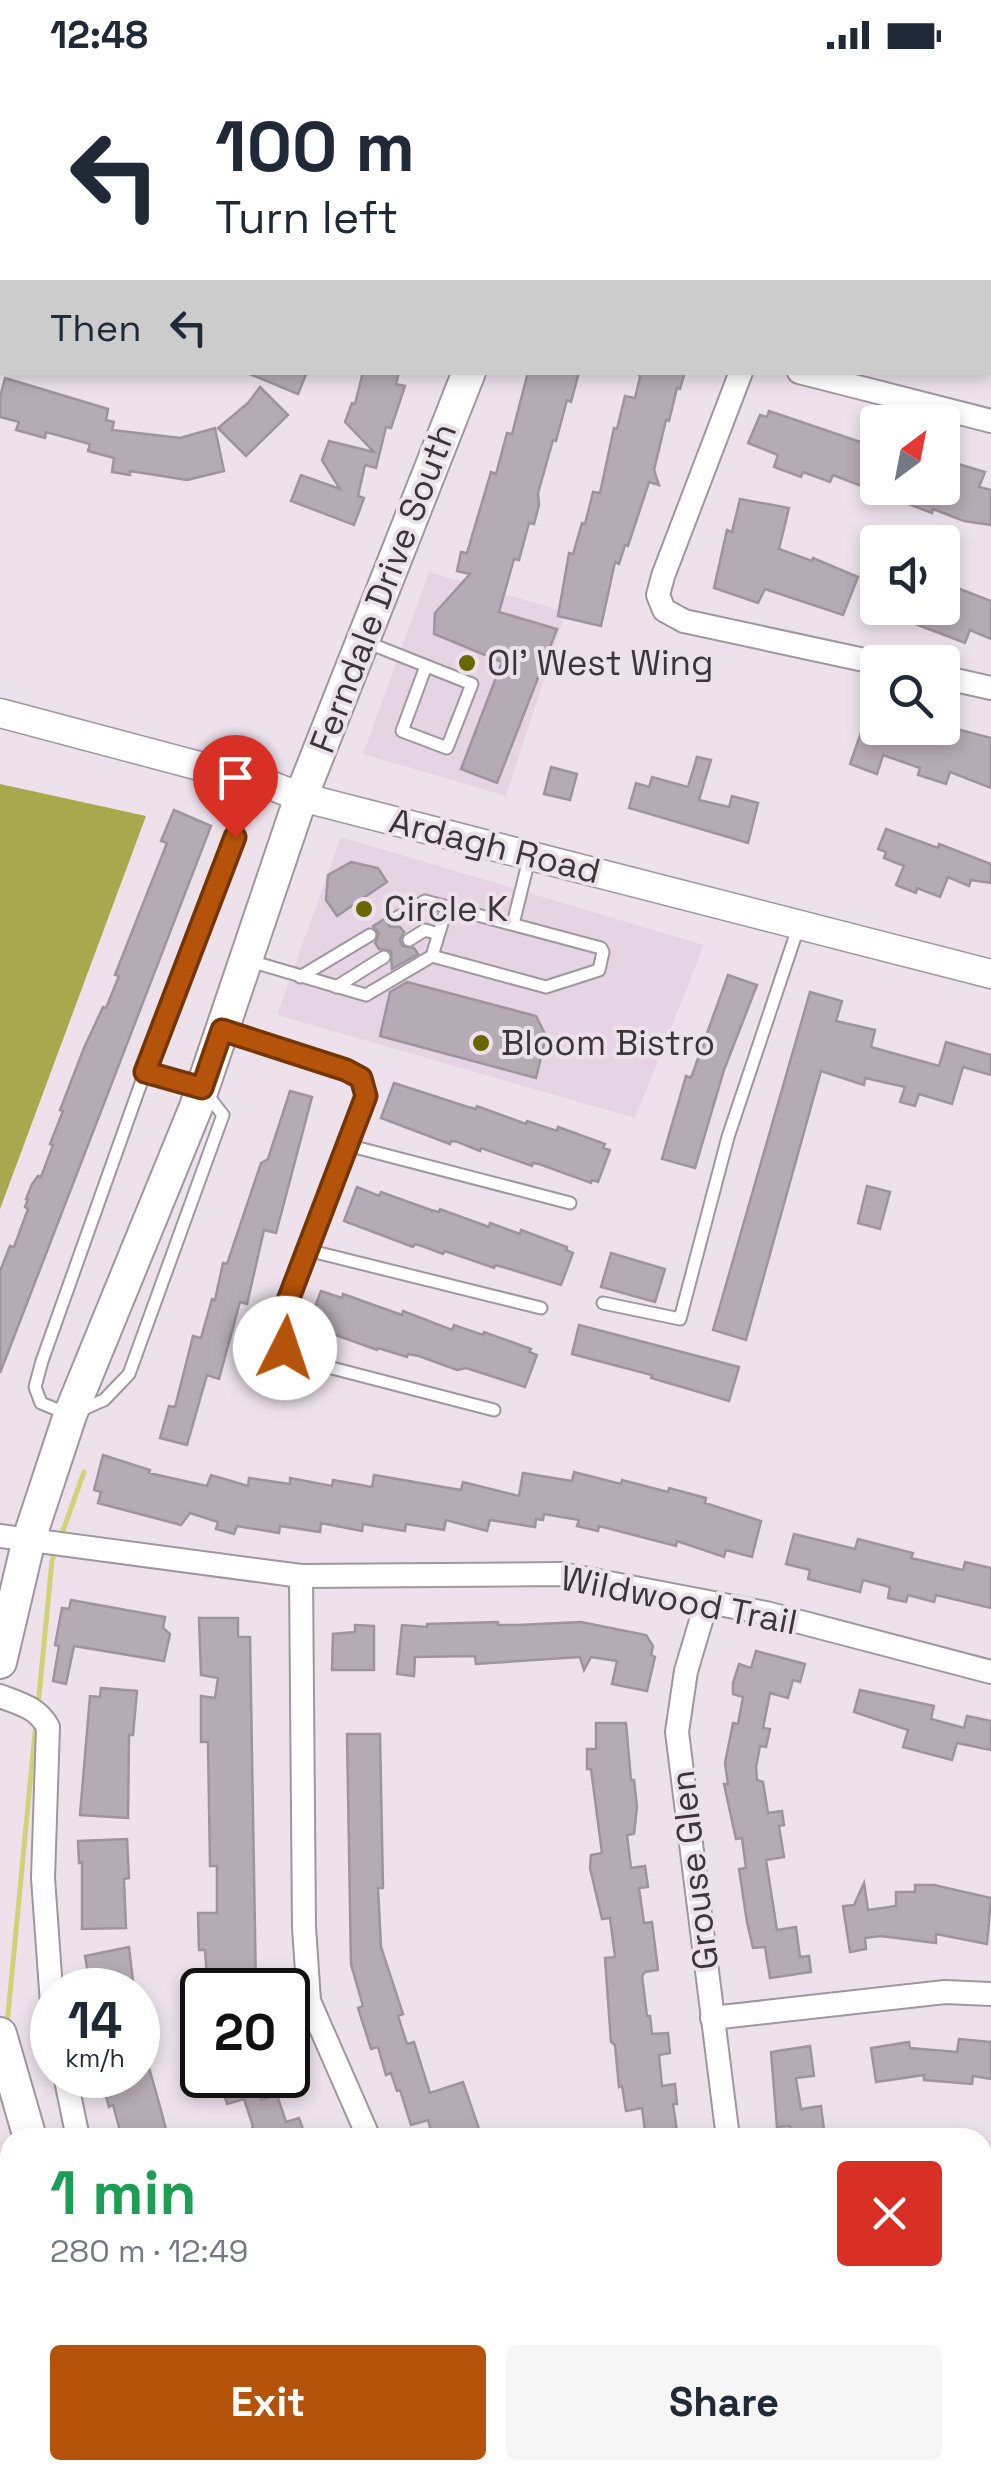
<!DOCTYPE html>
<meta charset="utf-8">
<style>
:root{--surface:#fff;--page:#f6f6f7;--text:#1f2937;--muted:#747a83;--accent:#b45309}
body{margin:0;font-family:"Space Grotesk",sans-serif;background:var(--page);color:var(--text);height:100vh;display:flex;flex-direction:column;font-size:38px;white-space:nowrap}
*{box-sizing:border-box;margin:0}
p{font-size:32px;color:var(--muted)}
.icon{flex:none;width:55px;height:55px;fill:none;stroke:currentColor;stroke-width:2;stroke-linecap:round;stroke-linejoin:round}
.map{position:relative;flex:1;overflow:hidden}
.panel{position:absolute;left:0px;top:2058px;width:992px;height:352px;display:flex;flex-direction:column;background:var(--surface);border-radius:30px 30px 0 0;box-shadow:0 5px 15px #0003}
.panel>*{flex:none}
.guide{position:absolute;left:0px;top:0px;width:992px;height:305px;box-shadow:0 5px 15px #0003;background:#fff;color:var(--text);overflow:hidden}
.needle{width:65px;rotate:32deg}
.buttons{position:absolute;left:860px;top:335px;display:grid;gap:20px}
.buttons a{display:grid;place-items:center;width:100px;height:100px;border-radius:10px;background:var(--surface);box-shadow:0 5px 15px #0003;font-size:50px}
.speed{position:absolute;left:30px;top:1898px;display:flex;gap:20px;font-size:50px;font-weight:700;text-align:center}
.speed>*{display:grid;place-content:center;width:130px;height:130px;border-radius:50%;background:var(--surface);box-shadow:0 5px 15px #0003;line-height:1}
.speed small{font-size:25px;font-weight:400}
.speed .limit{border:5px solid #111;border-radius:15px;background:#fff;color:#111}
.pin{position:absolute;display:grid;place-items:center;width:85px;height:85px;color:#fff;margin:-102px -42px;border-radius:50% 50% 50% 0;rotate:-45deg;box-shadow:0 0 10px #0007}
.pin .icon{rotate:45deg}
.me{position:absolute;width:110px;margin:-55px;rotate:4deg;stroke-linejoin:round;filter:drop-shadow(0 0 8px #0008)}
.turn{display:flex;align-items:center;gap:35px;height:210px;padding:0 50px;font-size:45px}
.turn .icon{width:130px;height:130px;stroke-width:2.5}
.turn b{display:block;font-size:70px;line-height:85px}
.then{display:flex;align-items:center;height:95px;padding:0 50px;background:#0003;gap:20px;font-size:38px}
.round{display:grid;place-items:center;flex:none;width:105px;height:105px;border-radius:10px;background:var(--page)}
.overview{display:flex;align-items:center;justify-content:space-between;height:170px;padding:0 50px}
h1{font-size:60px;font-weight:700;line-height:75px;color:#1e9e55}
.cta{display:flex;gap:20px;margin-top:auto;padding:20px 50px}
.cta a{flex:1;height:115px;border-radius:10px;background:var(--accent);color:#fff;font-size:40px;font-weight:700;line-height:115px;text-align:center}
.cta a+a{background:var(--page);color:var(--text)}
.status{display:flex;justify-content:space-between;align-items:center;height:70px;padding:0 50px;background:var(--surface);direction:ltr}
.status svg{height:28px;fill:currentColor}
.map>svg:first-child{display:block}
</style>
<div class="status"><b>12:48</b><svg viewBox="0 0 49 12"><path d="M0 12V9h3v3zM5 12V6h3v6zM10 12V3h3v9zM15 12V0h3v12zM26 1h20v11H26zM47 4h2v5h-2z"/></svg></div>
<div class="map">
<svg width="991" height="2408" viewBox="0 0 991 2408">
<rect width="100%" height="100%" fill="#ede2ec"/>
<!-- built -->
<g fill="#e5d4e4">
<polygon points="429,502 566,542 506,726 363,684"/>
<polygon points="341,767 704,875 635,1048 277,945"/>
</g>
<!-- forest -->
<polygon fill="#a8a84d" points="0,714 146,746 0,1139"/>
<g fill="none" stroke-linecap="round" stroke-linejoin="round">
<!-- stream -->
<g stroke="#d1d277" stroke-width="5">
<polyline points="60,1469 84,1402"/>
<polyline points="38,1636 52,1491 56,1479"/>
<polyline points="7,1955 36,1652"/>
</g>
</g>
<!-- building -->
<g fill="#b5abb4" stroke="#9e949d" stroke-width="2.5">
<polygon points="245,302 307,302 298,324"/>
<polygon points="363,302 399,302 396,314 405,316 391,358 386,357 376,398 365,395 358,426 364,428 354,455 291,431 301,405 340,419 322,390 329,371 374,382 345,352 352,333 355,334"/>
<polygon points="528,302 579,302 571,332 567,330 556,371 553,370 538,423 539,435 534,454 529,453 519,490 514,489 499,542 557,559 497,713 461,699 502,592 434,564 435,543 470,504 457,501 461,482 467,483 491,402 496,404 507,363 512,364"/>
<polygon points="638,302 685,302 680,319 677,318 669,351 666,350 654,400 659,415 649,412 628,476 625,475 619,494 615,492 601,556 558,546 569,483 573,484 582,453 585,454 593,422 600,423 614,358 617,359 625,326 635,328 640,307"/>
<polygon points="5,308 108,339 106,350 114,352 112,360 180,368 215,358 224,401 187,410 130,401 130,405 112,402 114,388 88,381 90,374 46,362 45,368 16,360 19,352 0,347 0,327"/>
<polygon points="260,317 288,345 246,386 218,358 248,333"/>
<polygon points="769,341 878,378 878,418 942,418 942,389 985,402 979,417 991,420 991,455 964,451 933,439 932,443 833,405 830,412 803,402 801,407 774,397 778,385 748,373 760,345 767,347"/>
<polygon points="740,429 789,438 779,479 812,491 813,488 858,507 843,545 765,519 758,533 714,518 727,460 732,462"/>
<polygon points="942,512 991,531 991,569 970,560 965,573 905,550 910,538 942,538"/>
<polygon points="875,623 878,658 942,658 942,655 991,668 991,718 950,702 946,714 918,705 920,698 883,685 877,704 850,694"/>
<polygon points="697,687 711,690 699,730 729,737 732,726 758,733 748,773 629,738 636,713 649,717 652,707 688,717"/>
<polygon points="551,697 577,704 570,730 544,724"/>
<polygon points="174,740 211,756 0,1303 0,1201 10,1176 14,1177 28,1139 25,1137 28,1129 26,1129 32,1114 38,1106 41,1107 53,1075 50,1074 63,1041 60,1040 84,978 103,937 106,938 119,906 115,905 167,773 161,771"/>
<polygon points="886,759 938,778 939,774 991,794 991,813 971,810 969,816 948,807 940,827 917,818 916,823 896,815 904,796 884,788 886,782 878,779"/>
<polygon points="351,792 378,798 387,812 337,846 326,830 328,805"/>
<polygon points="386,848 390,857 400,857 404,862 400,869 402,876 414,878 418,884 392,899 391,881 379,879 375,873 379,864 373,856"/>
<polygon points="728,905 757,915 724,1000 695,1098 662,1089 686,1006 691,1008"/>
<polygon points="407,912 536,946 546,966 536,1008 380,966 390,922"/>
<polygon points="810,922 842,931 836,951 875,960 871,977 939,996 946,972 991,985 991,1005 963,997 952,1034 919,1024 915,1036 900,1032 905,1017 865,1008 864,1015 821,1001 746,1270 713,1260"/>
<polygon points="394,1013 468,1037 476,1039 477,1036 526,1054 527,1051 557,1061 558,1057 605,1074 603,1078 610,1080 598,1112 592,1110 591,1113 539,1094 533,1093 532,1096 481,1078 480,1081 458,1072 451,1071 450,1074 381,1048"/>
<polygon points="290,1021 312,1027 276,1163 264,1160 247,1234 240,1232 219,1309 207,1305 187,1375 160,1368 169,1336 175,1337 193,1266 201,1268 212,1229 215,1230 223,1193 227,1194 261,1093 268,1089"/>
<polygon points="867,1116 890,1122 880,1159 858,1153"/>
<polygon points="357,1117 379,1126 381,1122 431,1140 439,1142 440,1139 489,1157 490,1153 520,1164 521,1160 567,1177 566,1180 573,1183 561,1215 503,1197 495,1195 494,1198 445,1181 443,1184 422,1176 415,1174 413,1177 344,1151"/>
<polygon points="611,1183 665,1199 655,1232 601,1217"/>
<polygon points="321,1221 342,1228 343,1224 402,1245 403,1241 452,1260 454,1255 483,1265 484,1262 531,1279 529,1282 537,1285 525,1317 466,1298 457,1300 419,1286 408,1284 407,1287 378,1278 377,1280 308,1255"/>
<polygon points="579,1255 739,1297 729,1331 651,1308 652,1305 572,1284"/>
<polygon points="103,1385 150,1400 149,1403 207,1416 211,1405 248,1416 249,1408 290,1414 290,1408 332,1416 333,1410 372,1417 374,1405 461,1420 463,1412 519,1426 523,1403 572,1411 574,1402 621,1414 622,1410 668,1422 669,1418 706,1428 705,1433 761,1451 752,1487 726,1480 724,1487 677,1471 676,1476 599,1456 598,1461 577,1456 579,1450 544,1444 543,1450 536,1449 535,1457 490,1450 487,1461 446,1450 444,1460 406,1454 405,1461 363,1454 362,1461 321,1453 320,1462 280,1456 279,1463 237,1456 234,1464 216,1459 218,1452 190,1443 181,1455 98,1433 101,1422 94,1420"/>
<polygon points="794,1464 855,1479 858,1469 913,1483 911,1488 963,1500 965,1492 991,1498 991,1538 936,1525 934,1532 908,1525 906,1532 888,1528 890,1517 863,1510 860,1522 808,1509 810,1500 786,1494"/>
<polygon points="71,1530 165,1547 163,1558 170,1564 164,1591 74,1576 66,1614 53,1611 59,1576 55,1575 62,1538 69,1539"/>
<polygon points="199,1548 238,1548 238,1567 250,1567 256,1920 208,1920 205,1880 199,1880 198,1843 217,1843 217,1796 210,1796 208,1672 201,1672 201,1626 215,1628 218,1608 201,1605"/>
<polygon points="498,1552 498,1555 518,1555 581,1552 646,1565 653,1576 651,1585 655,1587 647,1621 612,1614 617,1591 591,1587 584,1600 580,1587 476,1594 475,1586 415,1587 414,1606 397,1604 402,1555 427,1557 427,1554"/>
<polygon points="355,1555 374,1556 374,1600 332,1600 333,1564 355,1562"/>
<polygon points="756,1581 805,1594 800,1612 793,1610 788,1628 770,1623 763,1658 770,1659 766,1677 760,1676 756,1697 757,1710 763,1712 768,1743 782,1741 784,1755 779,1756 784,1787 766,1790 777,1860 796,1857 800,1887 809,1886 811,1902 770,1908 765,1877 753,1878 747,1852 739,1799 746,1798 742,1768 736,1769 724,1714 728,1714 725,1693 733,1653 738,1654 743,1627 733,1624 733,1613 739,1594 751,1598"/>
<polygon points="101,1618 137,1621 133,1665 129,1665 128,1748 80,1745 90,1626 100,1627"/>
<polygon points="860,1620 934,1636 931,1649 964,1658 967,1646 991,1651 991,1680 957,1673 952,1690 903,1677 908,1660 854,1642"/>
<polygon points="596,1653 626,1653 631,1710 634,1710 637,1737 634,1764 627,1765 631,1798 645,1796 648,1817 639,1818 644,1853 652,1852 658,1900 645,1902 642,1906 647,1946 650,1946 652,1964 668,1963 670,1983 659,1985 662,2016 675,2014 677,2034 673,2034 678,2068 646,2068 642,2038 626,2041 622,2016 619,2017 615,1975 611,1972 605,1888 615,1887 610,1848 602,1849 590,1798 591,1785 602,1783 591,1699 587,1699 587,1679 596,1679"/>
<polygon points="347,1664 380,1664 383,1818 378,1818 381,1877 403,1944 398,1946 407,1974 414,1972 430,2023 463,2012 480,2062 473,2064 474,2068 433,2068 428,2050 411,2055 400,2020 397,2021 391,2003 386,2005 378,1977 371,1979 358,1938 363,1936 351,1894"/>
<polygon points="127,1769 129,1808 124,1809 126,1858 82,1859 82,1792 79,1793 78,1771"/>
<polygon points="864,1813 868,1840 896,1836 896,1822 915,1822 915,1815 934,1815 991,1828 987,1874 936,1864 936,1873 881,1866 865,1868 866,1879 850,1882 843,1836 854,1835"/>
<polygon points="129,1877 134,1920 91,1920 85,1886"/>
<polygon points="959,1969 991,1972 991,2009 973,2006 972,2014 924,2010 924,2005 876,2012 871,1978 909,1972 910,1978 957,1982"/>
<polygon points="142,1973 161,2040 168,2068 122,2068 113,2035 109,2037 103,2016 113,2013 113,2005 138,2005 138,1974"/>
<polygon points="810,1976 814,2006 796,2008 801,2039 821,2036 825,2068 792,2068 790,2056 777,2057 771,1982"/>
<polygon points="218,2005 253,2005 261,2030 277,2025 286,2052 299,2048 306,2068 247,2068 253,2056 244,2029 227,2034"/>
</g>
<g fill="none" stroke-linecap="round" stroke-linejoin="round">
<!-- service casing -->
<g stroke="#a0969f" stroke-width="15">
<g id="service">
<polyline points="366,572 472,614 447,678 402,661 426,596"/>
<polyline points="513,854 530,785"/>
<polyline points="409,870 425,860 438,864"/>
<polyline points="432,886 447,837"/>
<polyline points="250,891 366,925 432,886 546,917 599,900 603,882 601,878 425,831 395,849"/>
<polyline points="300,907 370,865"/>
<polyline points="336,917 384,887"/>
<polyline points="226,962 346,1000 361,1008 366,1026 279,1254 285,1278 301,1290 494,1340"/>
<polyline points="145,1002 202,1018 223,1045 129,1304 104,1330 70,1345 41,1333 35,1317 42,1291 145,1002 235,767"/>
<polyline points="347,1075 570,1133"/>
<polyline points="307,1180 541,1238"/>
<polyline points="603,1233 680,1249 728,1067 799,855"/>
<polyline points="0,2385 8,2408"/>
</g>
</g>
<!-- minor casing -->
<g stroke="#a0969f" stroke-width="26">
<g id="minor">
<polyline points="271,0 271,2"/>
<polyline points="990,107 991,108"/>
<polyline points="0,252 2,253"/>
<polyline points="741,302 663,506 658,525 664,540 684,551 878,593"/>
<polyline points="799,302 991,351"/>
<polyline points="942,607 991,618"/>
<polyline points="0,1466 301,1506 562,1504 766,1543 991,1602"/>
<polyline points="301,1506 304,1857 309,1931 369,2068"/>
<polyline points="706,1534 686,1601 677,1662 728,2068"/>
<path d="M0,1626C20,1634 37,1637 48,1657L43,1808L52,1934"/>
<polyline points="712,1948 945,1922 991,1924"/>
<polyline points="65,2005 78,2068"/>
<polyline points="0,2284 10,2280"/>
<polyline points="195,2400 198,2408"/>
<polyline points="466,2400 468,2408"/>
<polyline points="766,2408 766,2400"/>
</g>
</g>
<!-- tertiary casing -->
<g stroke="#a0969f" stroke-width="31">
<polyline id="tertiary" points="0,643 267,714 301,727 991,904"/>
</g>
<!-- secondary casing -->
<g stroke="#a0969f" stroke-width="36">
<g id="secondary">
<polyline points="593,2 594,0"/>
<polyline points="0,1592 29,1469 70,1345 196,1037 301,727 469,302"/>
<polyline points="0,1964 30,2068"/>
<polyline points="139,2400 142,2408"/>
</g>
</g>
<!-- service -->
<use href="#service" stroke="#fff" stroke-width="11"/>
<!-- minor -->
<use href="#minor" stroke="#fff" stroke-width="22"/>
<!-- tertiary -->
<use href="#tertiary" stroke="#fff" stroke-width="28"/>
<!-- secondary -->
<use href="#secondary" stroke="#fff" stroke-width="32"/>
</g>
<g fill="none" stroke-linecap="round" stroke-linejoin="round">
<!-- route casing -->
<g stroke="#753606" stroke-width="25">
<polyline id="route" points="235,767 145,1002 202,1018 222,960 346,1000 361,1008 366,1026 279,1254 285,1278"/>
</g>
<!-- route -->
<use href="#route" stroke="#b45309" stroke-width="18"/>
</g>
<!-- markers -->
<g fill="#686700" stroke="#ede2ec" stroke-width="4">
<circle cx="467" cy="593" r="10"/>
<circle cx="364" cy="839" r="10"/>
<circle cx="481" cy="973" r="10"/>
</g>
<g text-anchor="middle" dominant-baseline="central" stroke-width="8" stroke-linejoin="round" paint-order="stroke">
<!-- street labels -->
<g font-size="35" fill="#3a363a" stroke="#ede2ec">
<text transform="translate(383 518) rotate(-69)">Ferndale Drive South</text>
<text transform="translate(495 776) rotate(14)">Ardagh Road</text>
<text transform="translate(679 1530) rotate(11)">Wildwood Trail</text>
<text transform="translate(694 1800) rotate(-97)">Grouse Glen</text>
</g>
<!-- poi labels -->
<g font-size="35" fill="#3a363a" stroke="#ede2ec" text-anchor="start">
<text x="487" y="593">Ol' West Wing</text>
<text x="384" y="839">Circle K</text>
<text x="501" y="973">Bloom Bistro</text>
</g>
</g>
</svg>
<div class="buttons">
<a><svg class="needle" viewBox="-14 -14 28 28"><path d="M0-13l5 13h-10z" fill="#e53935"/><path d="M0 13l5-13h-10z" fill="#747a83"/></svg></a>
<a><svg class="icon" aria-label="sound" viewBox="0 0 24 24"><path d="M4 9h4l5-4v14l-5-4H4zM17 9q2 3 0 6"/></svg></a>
<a><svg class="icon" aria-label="search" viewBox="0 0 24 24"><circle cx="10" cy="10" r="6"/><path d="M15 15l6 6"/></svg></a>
</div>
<div class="speed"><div>14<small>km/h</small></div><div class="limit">20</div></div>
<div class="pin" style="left:235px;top:767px;background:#d93025"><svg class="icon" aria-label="arrive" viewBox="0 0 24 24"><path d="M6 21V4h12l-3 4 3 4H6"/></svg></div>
<svg class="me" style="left:285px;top:1278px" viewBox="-20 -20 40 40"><circle r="19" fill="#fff"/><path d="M0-13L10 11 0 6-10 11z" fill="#b45309"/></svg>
<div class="guide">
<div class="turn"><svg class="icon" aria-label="left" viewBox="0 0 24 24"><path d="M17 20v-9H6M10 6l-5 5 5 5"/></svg><div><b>100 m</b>Turn left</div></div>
<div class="then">Then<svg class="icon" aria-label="left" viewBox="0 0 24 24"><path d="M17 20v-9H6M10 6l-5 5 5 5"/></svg></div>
</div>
<section class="panel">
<div class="overview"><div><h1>1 min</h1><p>280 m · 12:49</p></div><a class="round" style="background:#d93025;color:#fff"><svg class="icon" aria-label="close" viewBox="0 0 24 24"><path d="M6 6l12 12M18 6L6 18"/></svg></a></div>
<div class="cta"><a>Exit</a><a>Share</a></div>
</section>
</div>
